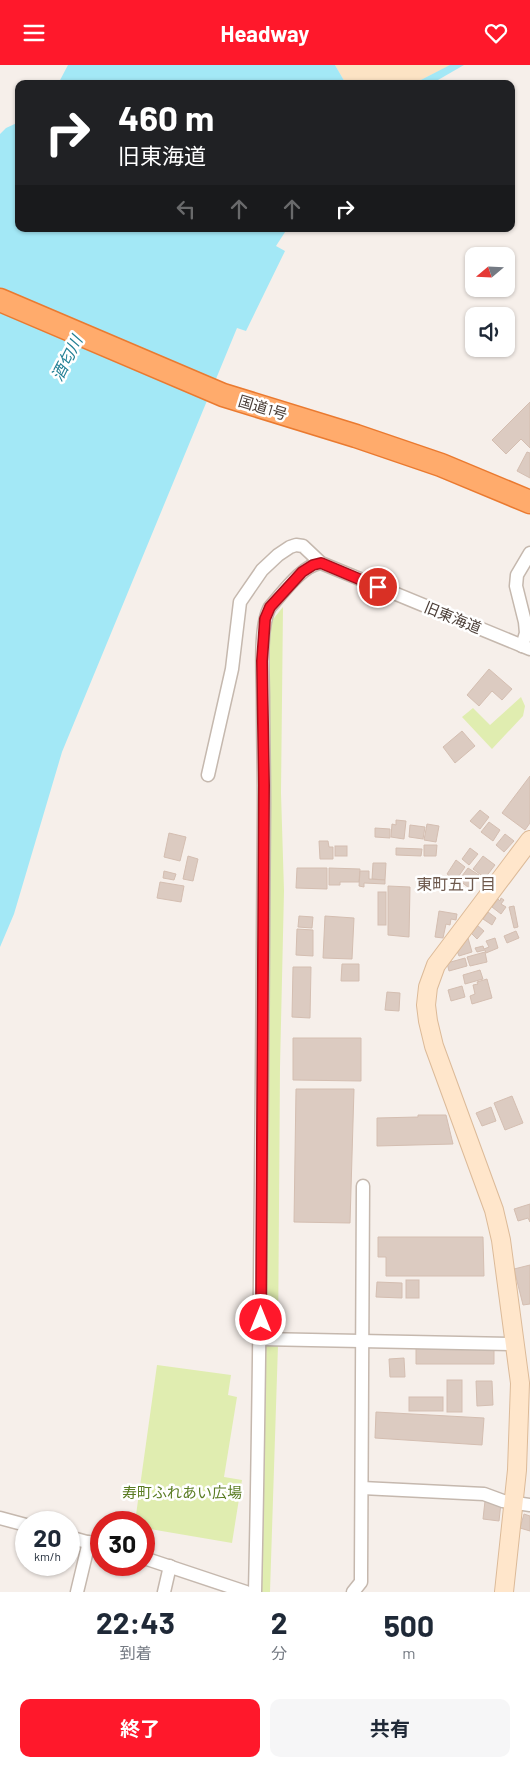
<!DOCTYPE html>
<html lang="ja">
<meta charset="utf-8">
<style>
:root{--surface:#fff;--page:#f6f6f7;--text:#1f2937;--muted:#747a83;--accent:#ff182b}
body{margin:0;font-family:Barlow,"Noto Sans JP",sans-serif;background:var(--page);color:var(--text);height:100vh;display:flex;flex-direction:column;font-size:19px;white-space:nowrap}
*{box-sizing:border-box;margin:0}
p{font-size:16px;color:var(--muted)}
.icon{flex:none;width:28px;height:28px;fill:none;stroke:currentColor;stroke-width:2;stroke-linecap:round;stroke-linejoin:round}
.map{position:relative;height:1527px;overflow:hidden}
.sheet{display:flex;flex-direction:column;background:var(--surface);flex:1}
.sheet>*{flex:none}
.hud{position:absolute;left:15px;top:15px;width:500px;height:152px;border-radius:10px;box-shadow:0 1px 4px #0004;background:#202124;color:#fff;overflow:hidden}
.needle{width:32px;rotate:251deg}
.fabs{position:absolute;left:465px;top:182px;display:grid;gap:10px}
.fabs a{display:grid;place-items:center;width:50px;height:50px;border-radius:10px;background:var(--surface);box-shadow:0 1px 4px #0004;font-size:25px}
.speed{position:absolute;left:15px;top:1446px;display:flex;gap:10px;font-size:25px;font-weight:700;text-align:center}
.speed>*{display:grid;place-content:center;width:65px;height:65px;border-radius:50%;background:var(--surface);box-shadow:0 1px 4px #0004;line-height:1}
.speed small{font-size:12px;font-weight:400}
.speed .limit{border:8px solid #d22;background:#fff;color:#111}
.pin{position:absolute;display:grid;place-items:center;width:42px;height:42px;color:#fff;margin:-21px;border:2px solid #fff;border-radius:50%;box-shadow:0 1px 5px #0007}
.me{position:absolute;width:55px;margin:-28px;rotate:0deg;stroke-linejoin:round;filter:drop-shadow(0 0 4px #0008)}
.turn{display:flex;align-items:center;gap:18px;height:105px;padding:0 20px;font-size:22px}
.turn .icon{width:65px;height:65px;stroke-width:2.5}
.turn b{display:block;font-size:35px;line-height:42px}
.lanes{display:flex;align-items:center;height:48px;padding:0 20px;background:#0003;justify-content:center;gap:25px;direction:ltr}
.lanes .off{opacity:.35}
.eta{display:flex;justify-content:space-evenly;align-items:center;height:85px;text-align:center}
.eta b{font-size:30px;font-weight:700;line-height:35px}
.cta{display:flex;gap:10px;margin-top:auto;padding:10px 20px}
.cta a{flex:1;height:58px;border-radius:10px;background:var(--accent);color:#fff;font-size:20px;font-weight:700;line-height:58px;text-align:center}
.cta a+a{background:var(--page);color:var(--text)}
header{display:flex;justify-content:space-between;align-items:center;height:65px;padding:0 20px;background:var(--accent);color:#fff;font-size:22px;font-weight:700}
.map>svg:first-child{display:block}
</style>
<header><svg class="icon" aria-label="menu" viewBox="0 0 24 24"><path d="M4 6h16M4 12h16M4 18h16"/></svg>Headway<svg class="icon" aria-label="heart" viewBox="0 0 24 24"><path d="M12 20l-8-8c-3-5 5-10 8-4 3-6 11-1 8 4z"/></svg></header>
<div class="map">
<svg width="530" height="1527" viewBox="0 0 530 1527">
<rect width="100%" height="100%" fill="#f6efea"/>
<!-- green -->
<g fill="#e0edb0">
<polygon points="283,542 281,728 284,826 280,1002 278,1280 270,1527 258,1527 270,736 270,558"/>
<polygon points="521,632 525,641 523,651 492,684 462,652 473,643 490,660"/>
<polygon points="157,1300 231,1310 228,1330 237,1332 224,1412 242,1415 232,1478 144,1463 144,1458 135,1457"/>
</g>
<!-- sand -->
<polygon fill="#fce3c4" points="335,0 451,0 413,19 346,19"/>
<!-- water -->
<g fill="#a3e8f6">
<polygon points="68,0 335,0 346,19 58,19"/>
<polygon points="450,0 464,0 431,19 413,19"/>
<polygon points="19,57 19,164 287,164 276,181 285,186 246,266 237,263 62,687 14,849 0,882 0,69 6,63"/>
</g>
<!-- building -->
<g fill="#dccbc1" stroke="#d4beb1">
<polygon points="530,337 530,383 521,374 506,389 492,375"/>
<polygon points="527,387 530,388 530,413 517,406"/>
<polygon points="489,604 512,624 502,635 492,626 479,641 467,630"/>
<polygon points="462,666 475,681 455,698 443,682"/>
<polygon points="530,711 530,758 525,765 502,748"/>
<polygon points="480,745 489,752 480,764 470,756"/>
<polygon points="396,755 406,756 404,774 391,772 392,759 396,760"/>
<polygon points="489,757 500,765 493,776 481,767"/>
<polygon points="427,759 439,761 436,777 424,775"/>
<polygon points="410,760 425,762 423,774 409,772"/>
<polygon points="375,763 390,764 390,773 375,772"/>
<polygon points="169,768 186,772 180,796 164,792"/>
<polygon points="505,769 514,776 504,787 496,780"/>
<polygon points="319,776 328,776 329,782 333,782 333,794 320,794"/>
<polygon points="424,780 437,780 436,791 424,791"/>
<rect x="335" y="781" width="12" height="10"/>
<polygon points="396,783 422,784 421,791 396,790"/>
<polygon points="470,783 478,789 469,800 462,794"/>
<polygon points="188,791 198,794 193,816 183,814"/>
<polygon points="483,791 495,800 485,813 473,804"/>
<polygon points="456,795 465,802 456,815 447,809"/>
<polygon points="373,798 386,798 385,815 372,814"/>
<polygon points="297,803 327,803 327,824 296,823"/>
<polygon points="329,803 360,804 359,817 340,817 340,820 329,820"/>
<polygon points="468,803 479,810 469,823 459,815"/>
<polygon points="164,806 176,809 174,815 163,813"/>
<polygon points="360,806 369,806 369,814 385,815 385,819 364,818 364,822 359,821"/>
<polygon points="160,817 184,821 181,837 157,833"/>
<polygon points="388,821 410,822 409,872 388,870"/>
<rect x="378" y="827" width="8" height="33"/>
<polygon points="501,833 504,835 501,839 506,842 501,849 492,842 498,834 500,836"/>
<polygon points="514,841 518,862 514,863 509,842"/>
<polygon points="439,846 457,849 456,855 451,854 450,860 446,859 443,873 435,872"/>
<polygon points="488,847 496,853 492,860 483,854"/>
<polygon points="299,851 313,852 312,863 298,862"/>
<polygon points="325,851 354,853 352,894 323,893"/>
<polygon points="477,860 484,866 477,874 471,868"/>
<polygon points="297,864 313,865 313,891 296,890"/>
<polygon points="516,866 519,873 507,878 504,871"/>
<polygon points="468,873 472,887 459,891 457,886"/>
<polygon points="495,873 498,883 486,888 485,885 477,887 475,883 483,881 484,884 489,882 486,876"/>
<polygon points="485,887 487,897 470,901 467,892"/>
<polygon points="465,893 467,901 449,906 447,898"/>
<polygon points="342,899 359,899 359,916 341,916"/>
<polygon points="293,902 311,902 310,953 292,952"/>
<polygon points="480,905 483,914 465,919 463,910"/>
<polygon points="487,914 492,933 472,939 470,931 475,929 473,920 478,919 477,917"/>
<polygon points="462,921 465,932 451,936 448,925"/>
<polygon points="387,927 400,928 399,946 385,945"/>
<polygon points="293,973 361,973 361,1016 293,1015"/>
<polygon points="296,1024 354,1024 350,1158 294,1157"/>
<polygon points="512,1031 523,1058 505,1065 494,1038"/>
<polygon points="491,1042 496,1056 482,1061 476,1048"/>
<polygon points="418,1050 446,1050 453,1079 377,1081 377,1053 418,1052"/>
<polygon points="530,1139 530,1157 528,1153 518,1156 514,1144"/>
<polygon points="378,1172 483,1172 484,1211 386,1211 386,1192 378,1192"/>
<polygon points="530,1200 530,1239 523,1240 514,1204"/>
<rect x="406" y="1215" width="13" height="18"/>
<polygon points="377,1217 402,1218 402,1233 376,1232"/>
<polygon points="416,1283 494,1284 494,1299 416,1299"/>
<polygon points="404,1293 405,1312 390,1312 389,1294"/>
<rect x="447" y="1315" width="15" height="32"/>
<polygon points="476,1316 492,1316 493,1340 477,1341"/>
<rect x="409" y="1332" width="34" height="14"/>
<polygon points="376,1347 484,1353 482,1380 375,1373"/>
<polygon points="485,1436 501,1438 499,1456 483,1454"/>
<polygon points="524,1449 530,1451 530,1466 520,1463"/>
</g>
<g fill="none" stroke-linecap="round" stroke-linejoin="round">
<!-- street casing -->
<g stroke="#c5b8ae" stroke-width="15">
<g id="street">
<polyline points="522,581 526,568 525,557 516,521 517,510 530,488"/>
<polyline points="208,710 232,604 240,537 262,505 278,490 290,482 296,480 303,481 321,498 530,584"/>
<polyline points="261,1274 514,1279"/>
<polyline points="362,1423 484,1429 503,1436 530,1440"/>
<polyline points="0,1453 26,1460"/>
<polyline points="69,1472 101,1481"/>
<polyline points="144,1493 246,1527"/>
<polyline points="77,1527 89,1477"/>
<polyline points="164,1527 170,1501"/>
<path d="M255,1527C261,1264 262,1002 264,739C264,705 263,670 263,635C263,612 259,561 270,542C282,529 302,500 321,498"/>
<polyline points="353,1527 361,1517 361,1508 363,1121"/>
</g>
</g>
<!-- secondary casing -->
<g stroke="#dcba98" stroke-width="20">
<polyline id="secondary" points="504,1527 517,1405 520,1318 501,1175 494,1145 434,981 428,956 426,940 428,922 436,900 530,775"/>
</g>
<!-- highway casing -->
<g stroke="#ea7a30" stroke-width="25">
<polyline id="highway" points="0,235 223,330 356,371 441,400 530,437"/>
</g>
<!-- street -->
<use href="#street" stroke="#fff" stroke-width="12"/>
<!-- secondary -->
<use href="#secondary" stroke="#ffe6cb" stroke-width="18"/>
<!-- highway -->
<use href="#highway" stroke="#ffab6c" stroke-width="22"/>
</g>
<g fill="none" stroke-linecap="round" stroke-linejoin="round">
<!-- route casing -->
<g stroke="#a6101c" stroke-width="12">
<polyline id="route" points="261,1255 264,720 262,596 265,554 270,542 302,507 313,500 321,498 378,522"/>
</g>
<!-- route -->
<use href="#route" stroke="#ff182b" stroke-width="9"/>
</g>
<g text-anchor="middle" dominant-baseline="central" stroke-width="5" stroke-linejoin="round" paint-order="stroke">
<!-- street labels -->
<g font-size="15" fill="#4b3e37" stroke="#fff">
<text transform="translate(263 342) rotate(17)">国道1号</text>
<text transform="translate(453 552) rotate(22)">旧東海道</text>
</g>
<!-- park labels -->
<g font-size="15" fill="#5a7c23" stroke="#fff">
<text x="182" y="1427">寿町ふれあい広場</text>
</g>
<!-- water labels -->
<g font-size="16" font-style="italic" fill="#217f94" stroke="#fff">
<text transform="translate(66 293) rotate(-63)">酒匂川</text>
</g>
<!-- neighbourhood labels -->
<g font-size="16" fill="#6e594d" stroke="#fff">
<text x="456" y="818">東町五丁目</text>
</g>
</g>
</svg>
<div class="fabs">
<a><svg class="needle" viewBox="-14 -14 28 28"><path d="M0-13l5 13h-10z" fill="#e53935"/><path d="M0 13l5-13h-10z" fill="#747a83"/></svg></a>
<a><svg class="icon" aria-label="sound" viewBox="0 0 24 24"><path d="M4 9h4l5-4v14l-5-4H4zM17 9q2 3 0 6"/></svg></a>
</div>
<div class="speed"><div>20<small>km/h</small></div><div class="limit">30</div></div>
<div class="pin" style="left:378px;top:522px;background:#d93025"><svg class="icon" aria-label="arrive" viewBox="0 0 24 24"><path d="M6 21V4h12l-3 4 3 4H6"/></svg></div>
<svg class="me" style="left:261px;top:1255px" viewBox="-20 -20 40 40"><circle r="17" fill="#ff182b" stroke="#fff" stroke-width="3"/><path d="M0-11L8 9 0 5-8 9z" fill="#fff"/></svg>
<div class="hud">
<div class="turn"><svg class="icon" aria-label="right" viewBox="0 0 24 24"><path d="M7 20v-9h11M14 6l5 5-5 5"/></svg><div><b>460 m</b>旧東海道</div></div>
<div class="lanes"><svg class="icon off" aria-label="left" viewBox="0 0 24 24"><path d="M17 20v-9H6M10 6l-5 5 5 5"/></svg><svg class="icon off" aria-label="ahead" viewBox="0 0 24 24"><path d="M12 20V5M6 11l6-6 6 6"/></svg><svg class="icon off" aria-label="ahead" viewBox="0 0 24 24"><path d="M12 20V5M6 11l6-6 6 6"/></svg><svg class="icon" aria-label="right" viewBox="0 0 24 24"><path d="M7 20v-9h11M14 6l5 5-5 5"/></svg></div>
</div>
</div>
<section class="sheet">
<div class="eta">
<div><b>22:43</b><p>到着</p></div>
<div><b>2</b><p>分</p></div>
<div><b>500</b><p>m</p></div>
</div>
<div class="cta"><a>終了</a><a>共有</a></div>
</section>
